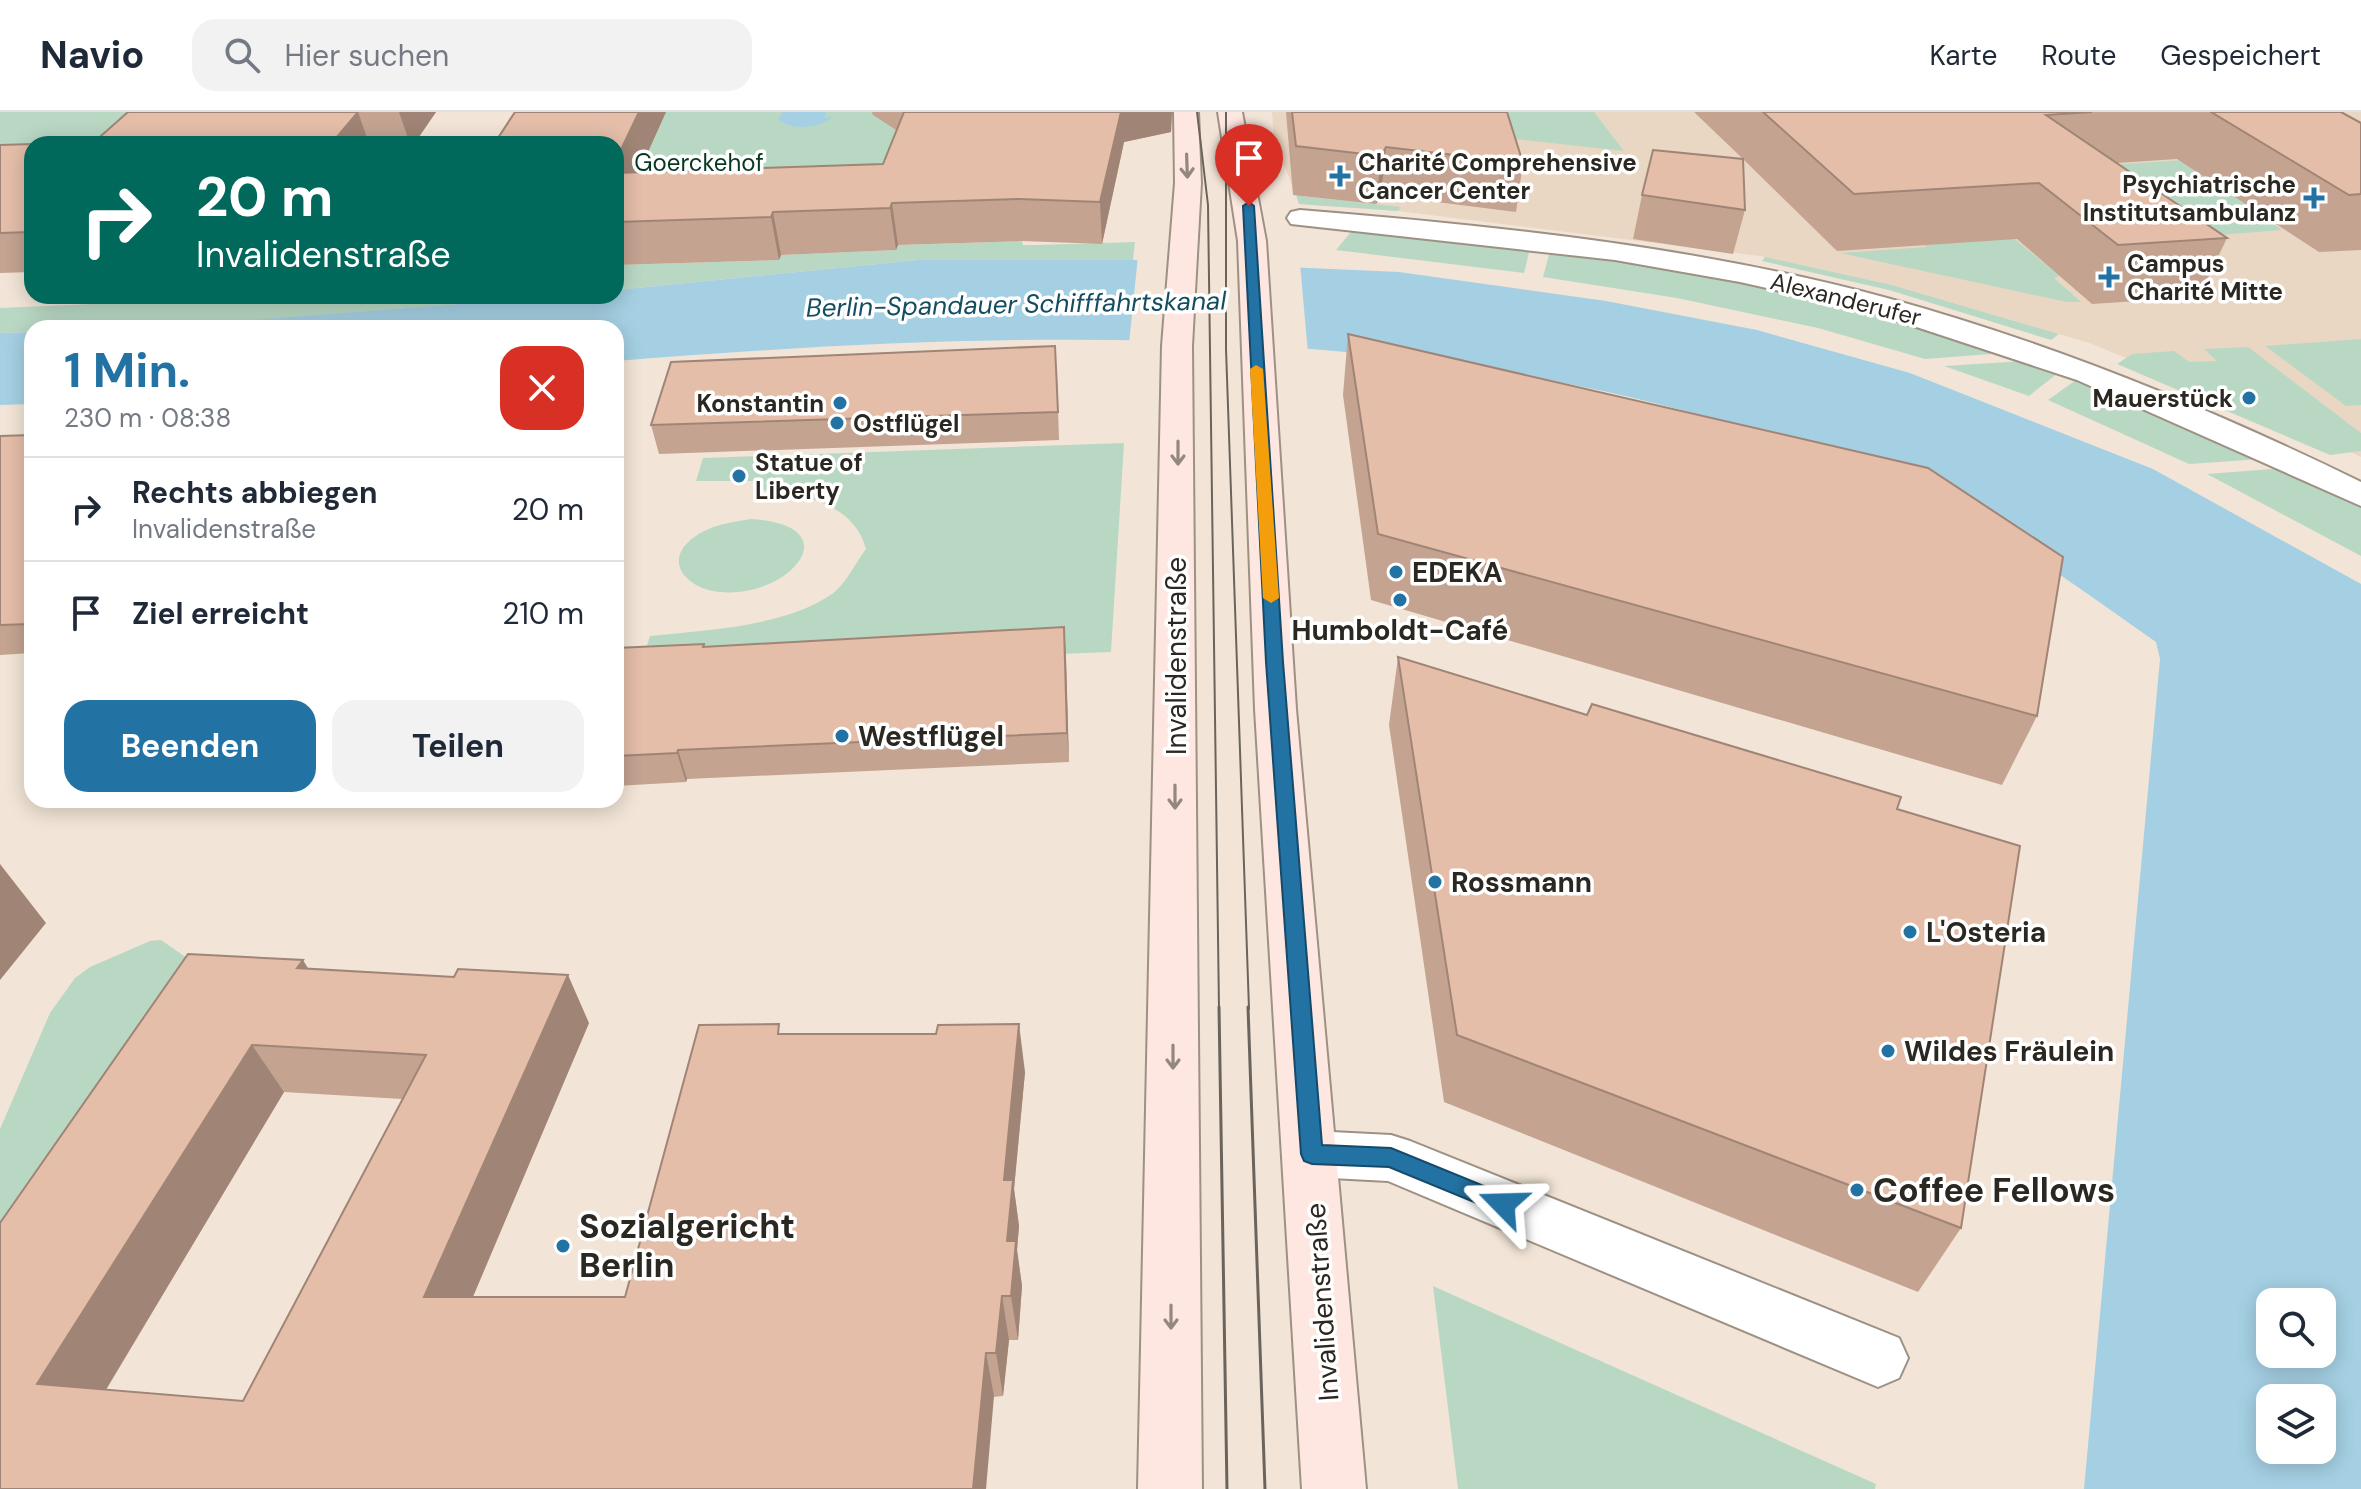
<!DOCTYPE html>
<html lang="de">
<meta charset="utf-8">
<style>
:root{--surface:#fff;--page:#f2f2f3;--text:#1f2937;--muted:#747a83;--line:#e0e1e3;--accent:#2272a3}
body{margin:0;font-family:"DM Sans",sans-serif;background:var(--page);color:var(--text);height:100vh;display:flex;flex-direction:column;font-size:30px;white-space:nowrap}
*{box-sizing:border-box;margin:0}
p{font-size:26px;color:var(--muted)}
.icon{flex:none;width:44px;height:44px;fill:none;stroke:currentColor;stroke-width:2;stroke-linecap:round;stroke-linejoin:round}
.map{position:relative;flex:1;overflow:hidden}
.sheet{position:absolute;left:24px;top:208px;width:600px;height:488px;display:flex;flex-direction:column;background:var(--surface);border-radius:24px;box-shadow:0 4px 20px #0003}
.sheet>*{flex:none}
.top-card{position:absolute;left:24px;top:24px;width:600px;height:168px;border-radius:24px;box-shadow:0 4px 20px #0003;background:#00695c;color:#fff;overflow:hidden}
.controls{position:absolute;left:2256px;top:1176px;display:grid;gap:16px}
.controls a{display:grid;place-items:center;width:80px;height:80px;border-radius:16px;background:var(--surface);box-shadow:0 4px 20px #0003;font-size:40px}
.pin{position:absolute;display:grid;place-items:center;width:68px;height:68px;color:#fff;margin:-82px -34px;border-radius:50% 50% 50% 0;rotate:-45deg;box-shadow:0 0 8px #0007}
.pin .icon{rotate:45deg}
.me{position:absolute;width:88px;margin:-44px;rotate:292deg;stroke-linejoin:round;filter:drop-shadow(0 0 6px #0008)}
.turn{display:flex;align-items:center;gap:28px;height:168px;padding:0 40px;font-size:36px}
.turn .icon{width:104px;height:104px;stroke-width:2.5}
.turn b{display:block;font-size:56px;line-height:68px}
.round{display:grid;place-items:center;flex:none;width:84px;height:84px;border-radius:24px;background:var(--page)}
.summary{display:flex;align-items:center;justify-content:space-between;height:136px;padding:0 40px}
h1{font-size:48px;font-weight:700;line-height:60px;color:var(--accent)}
.button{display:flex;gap:16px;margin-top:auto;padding:16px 40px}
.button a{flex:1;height:92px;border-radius:24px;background:var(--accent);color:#fff;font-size:32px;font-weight:700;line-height:92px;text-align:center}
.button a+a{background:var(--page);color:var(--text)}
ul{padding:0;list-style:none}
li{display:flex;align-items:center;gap:24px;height:104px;padding:0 40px;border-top:2px solid var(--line)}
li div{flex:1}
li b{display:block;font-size:30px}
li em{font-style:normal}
header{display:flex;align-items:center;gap:48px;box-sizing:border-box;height:112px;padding:0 40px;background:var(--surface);border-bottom:2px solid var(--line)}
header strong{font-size:38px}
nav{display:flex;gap:44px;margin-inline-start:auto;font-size:28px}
.search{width:560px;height:72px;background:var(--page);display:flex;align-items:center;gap:20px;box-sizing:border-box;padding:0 28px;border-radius:24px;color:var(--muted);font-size:30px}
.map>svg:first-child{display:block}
</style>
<header>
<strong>Navio</strong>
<div class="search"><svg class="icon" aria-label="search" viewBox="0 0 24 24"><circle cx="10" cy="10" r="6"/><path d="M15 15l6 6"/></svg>Hier suchen</div>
<nav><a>Karte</a><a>Route</a><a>Gespeichert</a></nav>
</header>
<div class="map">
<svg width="2361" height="1377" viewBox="0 0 2361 1377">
<rect width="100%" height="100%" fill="#f2e5d7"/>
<!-- built -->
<polygon fill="#e9d7c4" points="1272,0 2361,0 2361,345 2284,309 2089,231 1892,173 1760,144 1398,99 1299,92 1274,26"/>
<!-- green -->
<g fill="#b9d8c4">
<polygon points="0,0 161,0 126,32 32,32 32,57 0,58"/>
<polygon points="666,0 923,0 889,93 620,102"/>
<polygon points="1505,0 1594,0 1624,39 1514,27"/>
<polygon points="2215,46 2303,103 2264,105 2282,118 2131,130 2028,58"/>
<polygon points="1294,74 1302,84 1401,95 1398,99 1299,92"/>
<polygon points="1996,112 2060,164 2054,166 2081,190 2067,190 1840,141 1926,135 1919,128"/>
<polygon points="1355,115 1530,136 1524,161 1336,138"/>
<polygon points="1022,129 1023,133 1037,133 1135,130 1133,148 919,148 616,178 616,153 779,148 781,143 896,138 898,133"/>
<path d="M1550,139C1705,159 1855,192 2004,241L1925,247L1818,216L1677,186L1543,165Z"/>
<polygon points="1765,145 1892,173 2059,222 2051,228 1889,178 1762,149"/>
<polygon points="278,184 562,184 167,215 32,216 32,220 0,221 0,196"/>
<polygon points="2361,227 2361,293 2346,294 2265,234"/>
<polygon points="2248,235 2361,321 2361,339 2330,343 2117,252 2132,242 2174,239 2189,250 2217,249 2204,237"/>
<polygon points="2025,249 2058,261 2029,284 1944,254"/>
<polygon points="2076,268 2261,347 2189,352 2048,288"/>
<path d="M1124,331L1111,540L639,559L650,524C706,518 784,515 832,482C845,473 856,450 866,437C854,391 802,382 761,378L762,369H696L703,346Z"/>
<polygon points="2285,356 2361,396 2361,444 2207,362"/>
<path d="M751,407C857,414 783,492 713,479C684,473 664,448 693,426C710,413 731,410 751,407Z"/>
<polygon points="161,828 190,848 0,1120 0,1017 50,901 75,866 90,855 150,829"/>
<polygon points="1433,1174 1876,1372 1875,1377 1458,1377"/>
</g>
<!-- water -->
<g fill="#a5d0e3" fill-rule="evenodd">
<path d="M783,0H826L825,6L833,4C819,17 791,19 778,7Z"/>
<path d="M919,148H1133L1399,160L1606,189L1757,218L1910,261L2153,357L2361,472V1377H2084L2160,547L2156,530C2063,465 1973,397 1868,352C1827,335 1779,326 1736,313C1374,206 989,219 616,249V216H145L562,184H616V178ZM2270,1190H2322V1242H2270ZM2270,1286H2322V1338H2270Z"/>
<polygon points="32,220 32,292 0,293 0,221"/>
</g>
<!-- pier -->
<polygon fill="#f2e5d7" points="1138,144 1300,152 1308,241 1129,232"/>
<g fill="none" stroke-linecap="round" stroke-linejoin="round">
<!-- street casing -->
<g stroke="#9d9184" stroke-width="4">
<g id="street">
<path d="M1300,98C1497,114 1695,134 1887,186C2051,231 2208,295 2361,370V394L2077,268L1865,198L1740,170L1615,148L1291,112L1287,106L1291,100Z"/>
<polygon points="1312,1019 1391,1023 1410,1029 1899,1226 1908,1246 1899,1266 1878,1275 1388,1069 1312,1065 1293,1059 1285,1042 1293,1025"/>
</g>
</g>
<!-- secondary casing -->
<g stroke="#9d9184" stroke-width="4">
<g id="secondary">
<polygon points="1174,0 1198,0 1201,71 1192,234 1202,1377 1138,1377 1162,234 1175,71"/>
<polygon points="1218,0 1242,0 1266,129 1296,597 1366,1377 1302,1377 1255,597 1238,129"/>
</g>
</g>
<!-- street -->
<use href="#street" fill="#fff" fill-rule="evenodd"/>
<!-- secondary -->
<use href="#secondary" fill="#fee7e0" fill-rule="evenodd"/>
<!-- tram-far1 -->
<g stroke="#6b645c" stroke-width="2">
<polyline points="1197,0 1208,93 1219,897"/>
<polyline points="1226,0 1226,237 1249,897"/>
</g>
<!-- tram -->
<g stroke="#6b645c" stroke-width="3">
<polyline points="1219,895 1227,1377"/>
<polyline points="1248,895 1265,1377"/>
</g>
</g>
<!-- wall -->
<g fill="#c4a391" fill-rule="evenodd">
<polygon points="128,0 436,0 414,32 49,32 93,31"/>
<polygon points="666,0 639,60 883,52 896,18 873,3 872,0 1172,0 1171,20 1124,30 1102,132 1022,129 898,133 896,138 781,143 779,148 616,153 616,32"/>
<polygon points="1286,0 1507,0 1523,51 1516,100 1381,83 1376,92 1293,83"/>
<polygon points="1694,0 2341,0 2361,11 2361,138 2319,140 2177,47 2117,51 2227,126 2199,185 2092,192 2017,127 1837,139 1743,47 1745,98 1733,142 1633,127 1642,83 1742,46"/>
<polygon points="32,32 32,160 0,161 0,33"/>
<polygon points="1348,222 2037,604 2002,673 1371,488 1343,283"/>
<polygon points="1057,262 1059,328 659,342 651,313"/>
<polygon points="32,323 32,541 0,543 0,324"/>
<polygon points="1064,515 1069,650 687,667 686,670 616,674 616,536 704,532 705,535"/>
<polygon points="1398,545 1897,697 1961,1116 1918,1180 1444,990 1389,613"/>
<path d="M308,856L589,911L473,1185H625L782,922L1025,960L1014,1077L1019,1114L1017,1138L1022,1174L1018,1228H1009L1003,1284L0,1377V1111ZM284,980L402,987L243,1289L106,1278Z"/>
</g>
<!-- shaded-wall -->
<g fill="#a08576">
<polygon points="358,0 369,32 331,32"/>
<polygon points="399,0 436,0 414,32 410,32"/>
<polygon points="639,0 666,0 620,102 616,86 616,48"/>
<polygon points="1121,0 1172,0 1171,20 1124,30 1102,132 1100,90"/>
<polygon points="1386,35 1381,83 1376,92 1381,44"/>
<polygon points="892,91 898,133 896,138 890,96"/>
<polygon points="773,100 781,143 779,148 771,105"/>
<polygon points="1064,515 1066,544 1069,650 1067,621"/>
<polygon points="678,638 687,667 686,670 677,641"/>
<polygon points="0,752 46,811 0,868"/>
<polygon points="303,848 332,896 297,856"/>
<polygon points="568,863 589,911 454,1229 424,1185"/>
<polygon points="1019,912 1025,960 1014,1077 1019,1114 1017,1138 1022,1174 1018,1228 1011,1184 1007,1129 1004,1068"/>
<polygon points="252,933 284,980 84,1314 37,1272"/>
<polygon points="1002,1184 1009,1228 1003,1284 996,1241"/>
<polygon points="986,1241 994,1284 986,1377 973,1377"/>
</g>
<!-- building -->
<g fill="#e4bea9" stroke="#a08576" stroke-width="2" fill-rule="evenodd">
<polygon points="128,0 358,0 331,32 49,32 93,31"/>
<polygon points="515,0 639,0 616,48 616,32 494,32"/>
<polygon points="904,0 1121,0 1100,90 1019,87 892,91 890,96 773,100 771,105 616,110 616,61 883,52"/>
<polygon points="1292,0 1507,0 1523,51 1386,35 1381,44 1296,34"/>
<polygon points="1763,0 2092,0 2046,3 2227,126 2118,133 2039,71 1854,82"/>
<polygon points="2211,0 2341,0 2361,11 2361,82 2349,83"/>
<polygon points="32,32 32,120 0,121 0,33"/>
<polygon points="1653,38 1743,47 1745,98 1642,83"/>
<polygon points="1348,222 1928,356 2063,445 2037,604 1378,422"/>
<polygon points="1055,234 1058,300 651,313 671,250"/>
<polygon points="32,323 32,512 0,513 0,324"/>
<polygon points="1064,515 1067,621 678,638 677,641 616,644 616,536 704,532 703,535"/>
<polygon points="1398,545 1587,603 1592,592 1901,685 1897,697 2020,734 1961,1116 1457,923"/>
<path d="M188,842L303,848L297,856L454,865L458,857L568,863L424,1185H625L699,913L779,912L778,922H936L938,913L1019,912L1004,1068H1013L1007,1129H1016L1011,1184H1002L996,1241H986L973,1377H0V1111ZM252,933L426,943L243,1289L37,1272Z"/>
</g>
<!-- one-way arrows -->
<defs><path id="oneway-shaft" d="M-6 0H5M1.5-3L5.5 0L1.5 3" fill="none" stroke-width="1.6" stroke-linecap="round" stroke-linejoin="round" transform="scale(2)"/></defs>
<g stroke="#948780">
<use href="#oneway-shaft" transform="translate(1187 54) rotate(88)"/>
<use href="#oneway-shaft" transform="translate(1178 341) rotate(90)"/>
<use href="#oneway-shaft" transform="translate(1175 685) rotate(90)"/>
<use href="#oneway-shaft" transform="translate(1173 945) rotate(90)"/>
<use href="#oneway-shaft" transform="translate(1171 1205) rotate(90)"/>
</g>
<!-- route -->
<polygon fill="#2272a3" stroke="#164a6a" stroke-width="2" points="1249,90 1254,94 1283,550 1322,1033 1391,1036 1511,1085 1515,1092 1511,1099 1503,1102 1389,1055 1312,1052 1304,1049 1301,1042 1266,550 1243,94"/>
<!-- slow -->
<polygon fill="#f59e0b" points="1256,253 1263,257 1279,486 1271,491 1263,486 1250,257"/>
<!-- markers -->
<g fill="#2272a3" stroke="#fff" stroke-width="3">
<path d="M1336 52h8v8h8v8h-8v8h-8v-8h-8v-8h8z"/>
<path d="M2310 74h8v8h8v8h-8v8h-8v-8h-8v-8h8z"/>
<path d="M2105 153h8v8h8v8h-8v8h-8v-8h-8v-8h8z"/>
<circle cx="2249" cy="286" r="8"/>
<circle cx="840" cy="291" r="8"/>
<circle cx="837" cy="311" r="8"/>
<circle cx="739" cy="364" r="8"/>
<circle cx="1396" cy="460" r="8"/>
<circle cx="1400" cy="488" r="8"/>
<circle cx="842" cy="624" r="8"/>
<circle cx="1435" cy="770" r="8"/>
<circle cx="1910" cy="820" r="8"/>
<circle cx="1888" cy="939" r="8"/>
<circle cx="1857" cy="1078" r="8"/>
<circle cx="563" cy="1134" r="8"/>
</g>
<g text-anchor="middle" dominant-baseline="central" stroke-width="7" stroke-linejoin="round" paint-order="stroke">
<!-- far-park labels -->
<g font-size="24" fill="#063821" stroke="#fff">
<text x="699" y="50">Goerckehof</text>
</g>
<!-- far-poi labels -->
<g font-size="24" font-weight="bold" fill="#2b2721" stroke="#fff" text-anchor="start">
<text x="1358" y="50">Charité Comprehensive<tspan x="1358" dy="28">Cancer Center</tspan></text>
<text x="2296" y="72" text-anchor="end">Psychiatrische<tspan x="2296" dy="28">Institutsambulanz</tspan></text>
<text x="2127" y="151">Campus<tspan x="2127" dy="28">Charité Mitte</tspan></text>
<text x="2233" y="286" text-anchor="end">Mauerstück</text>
<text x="824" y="291" text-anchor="end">Konstantin</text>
<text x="853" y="311">Ostflügel</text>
<text x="755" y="350">Statue of<tspan x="755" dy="28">Liberty</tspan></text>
</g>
<!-- far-street labels -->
<g font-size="24" fill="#2b2721" stroke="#fff">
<text transform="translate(1846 187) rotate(14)">Alexanderufer</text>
</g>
<!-- far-water labels -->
<g font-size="26" font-style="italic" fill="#144d61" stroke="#fff">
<text transform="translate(1016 192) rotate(-1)">Berlin-Spandauer Schifffahrtskanal</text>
</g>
<!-- poi labels -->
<g font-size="28" font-weight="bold" fill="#2b2721" stroke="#fff" text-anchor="start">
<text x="1412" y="460">EDEKA</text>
<text x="1400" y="518" text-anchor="middle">Humboldt-Café</text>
<text x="858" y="624">Westflügel</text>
<text x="1451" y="770">Rossmann</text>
<text x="1926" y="820">L'Osteria</text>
<text x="1904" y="939">Wildes Fräulein</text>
</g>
<!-- street labels -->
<g font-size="28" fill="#2b2721" stroke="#fff">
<text transform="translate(1176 544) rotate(-90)">Invalidenstraße</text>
<text transform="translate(1322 1190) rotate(-94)">Invalidenstraße</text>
</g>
<!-- near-poi labels -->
<g font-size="34" font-weight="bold" fill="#2b2721" stroke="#fff" text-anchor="start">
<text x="1873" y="1078">Coffee Fellows</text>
<text x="579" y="1114">Sozialgericht<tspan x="579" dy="39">Berlin</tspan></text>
</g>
</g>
</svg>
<div class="controls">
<a><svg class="icon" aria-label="search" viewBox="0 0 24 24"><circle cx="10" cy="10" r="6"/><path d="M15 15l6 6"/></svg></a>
<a><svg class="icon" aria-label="layers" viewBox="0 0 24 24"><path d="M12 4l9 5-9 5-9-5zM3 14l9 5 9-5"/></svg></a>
</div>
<div class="pin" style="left:1249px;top:94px;background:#d93025"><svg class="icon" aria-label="arrive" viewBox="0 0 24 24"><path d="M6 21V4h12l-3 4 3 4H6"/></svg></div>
<svg class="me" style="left:1503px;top:1092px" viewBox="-20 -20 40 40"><path d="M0-17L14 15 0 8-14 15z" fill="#2272a3" stroke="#fff" stroke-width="4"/></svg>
<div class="top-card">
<div class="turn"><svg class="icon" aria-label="right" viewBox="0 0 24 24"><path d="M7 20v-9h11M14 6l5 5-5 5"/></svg><div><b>20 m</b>Invalidenstraße</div></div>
</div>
<section class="sheet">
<div class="summary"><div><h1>1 Min.</h1><p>230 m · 08:38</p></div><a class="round" style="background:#d93025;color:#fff"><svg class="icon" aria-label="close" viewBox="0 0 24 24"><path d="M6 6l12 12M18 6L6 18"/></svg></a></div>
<ul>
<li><svg class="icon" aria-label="right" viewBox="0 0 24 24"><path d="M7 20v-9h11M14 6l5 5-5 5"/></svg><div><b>Rechts abbiegen</b><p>Invalidenstraße</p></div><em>20 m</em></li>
<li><svg class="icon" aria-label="arrive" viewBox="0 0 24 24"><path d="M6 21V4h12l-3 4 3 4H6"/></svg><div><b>Ziel erreicht</b></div><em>210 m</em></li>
</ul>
<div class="button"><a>Beenden</a><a>Teilen</a></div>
</section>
</div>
